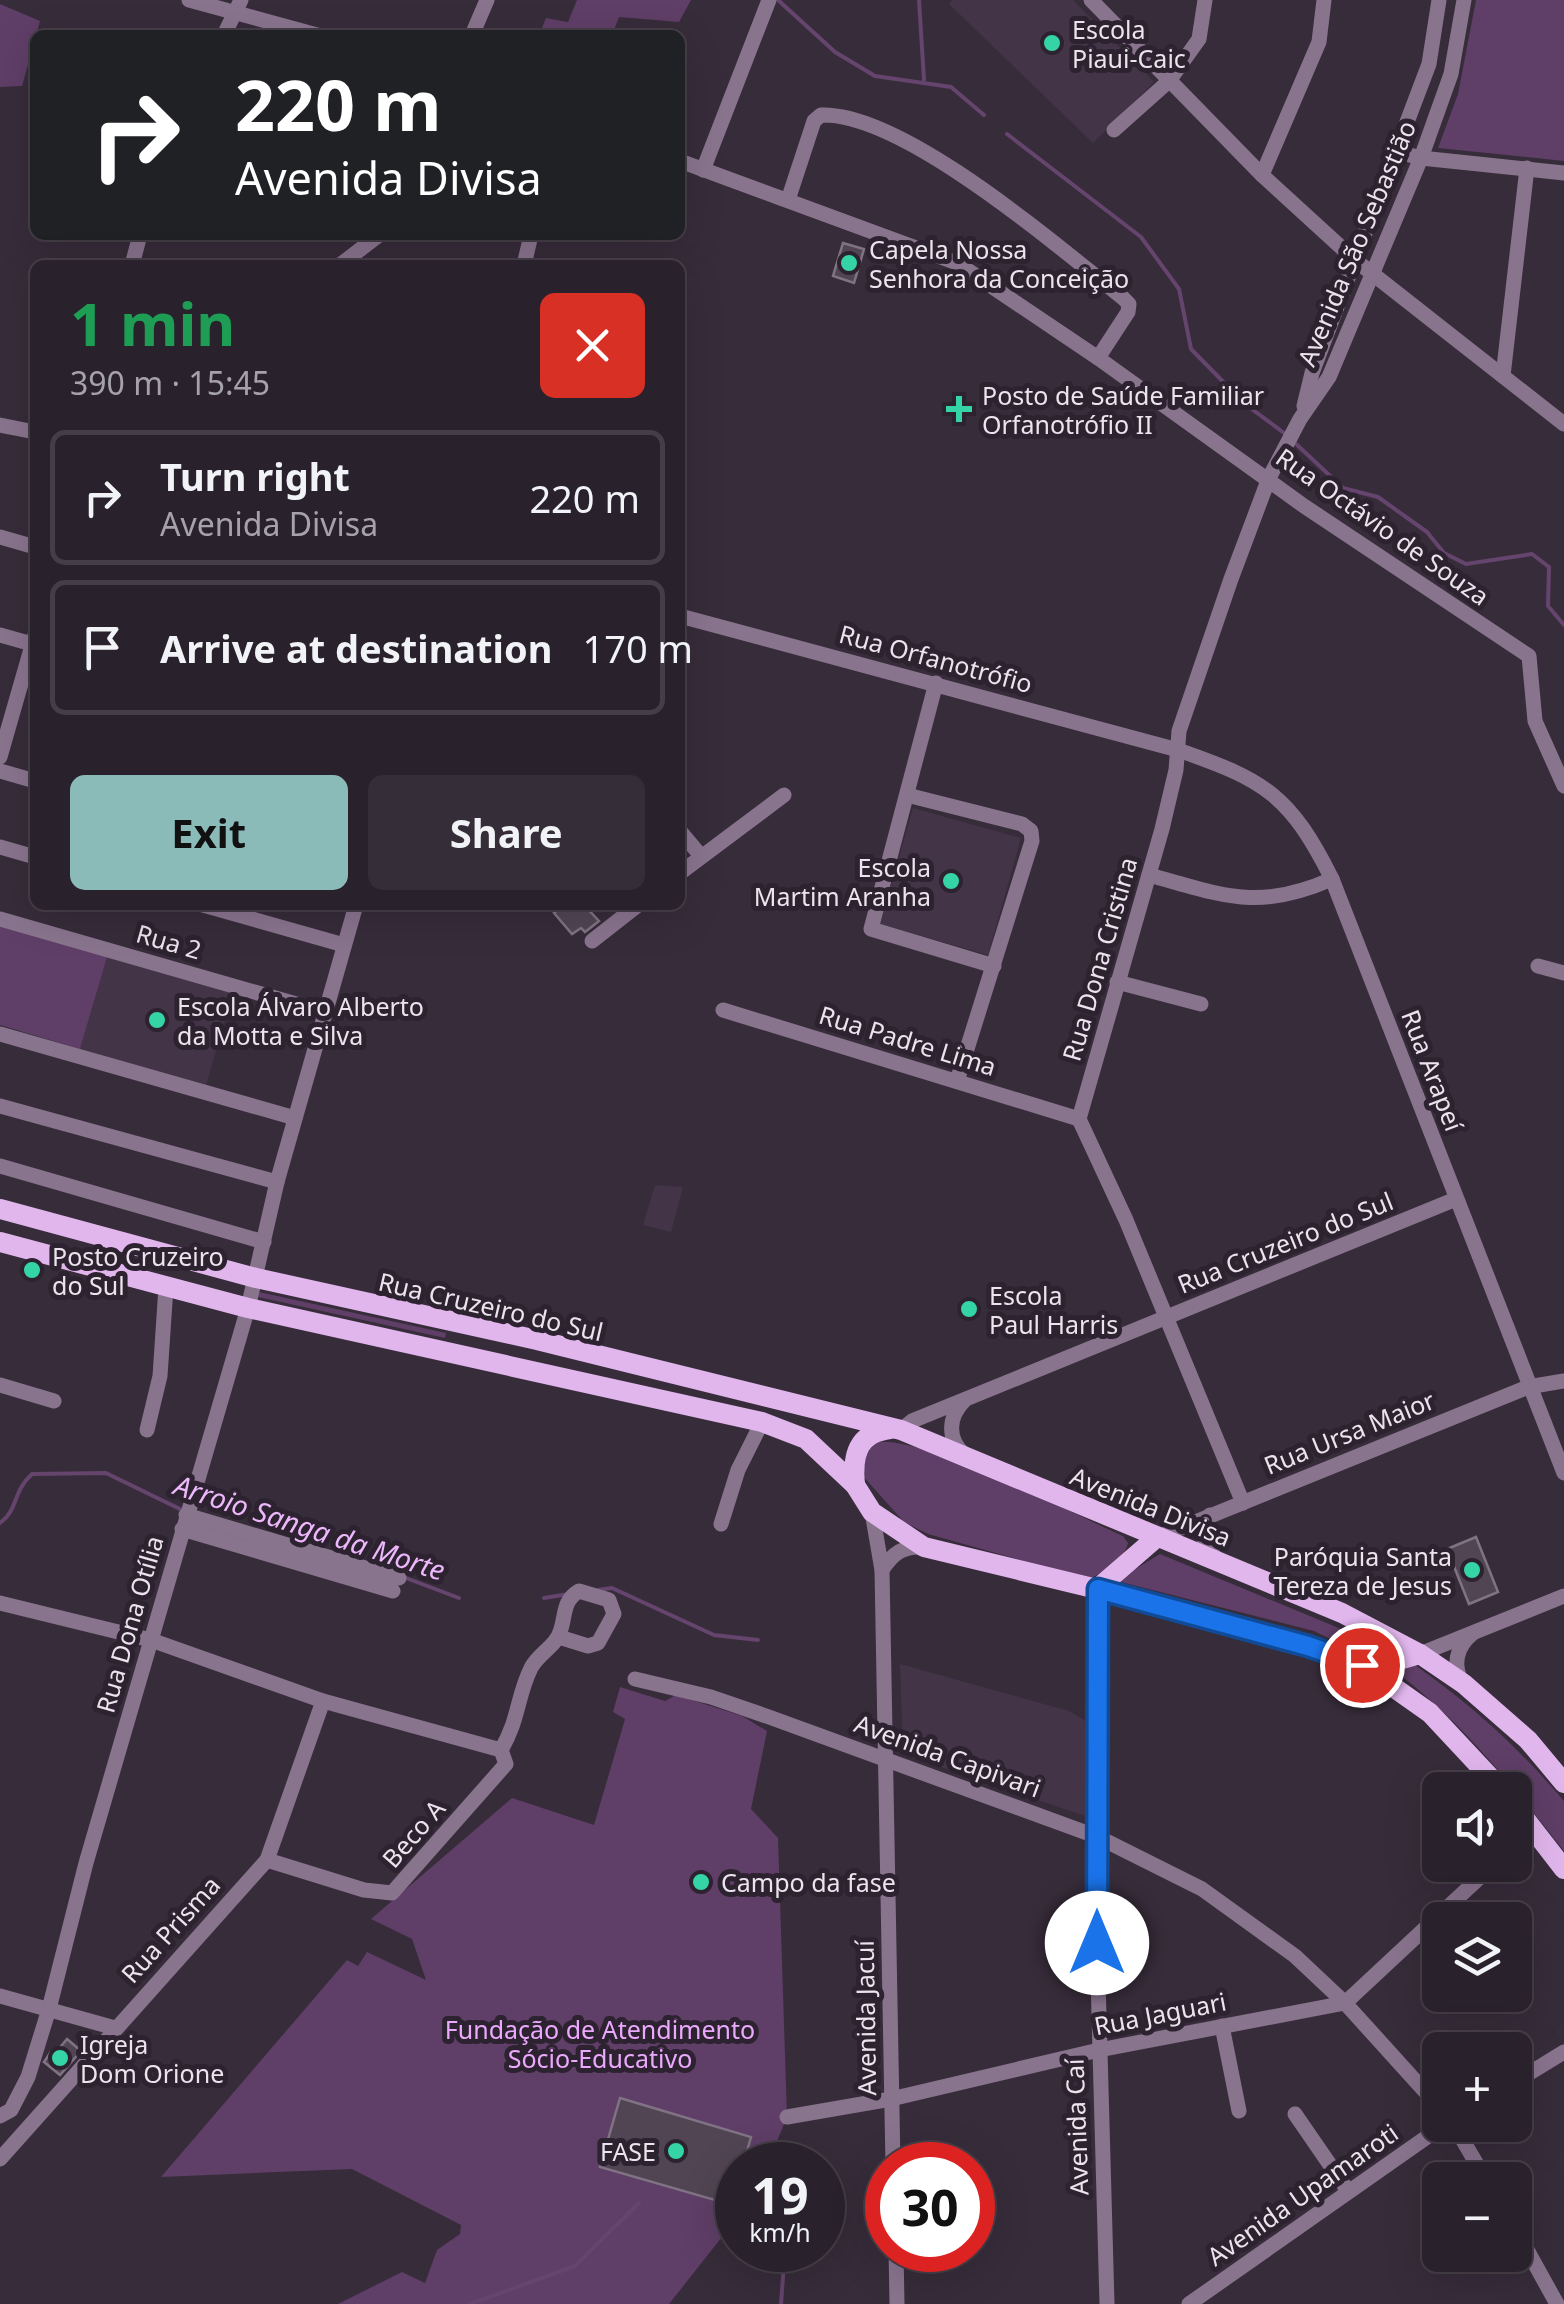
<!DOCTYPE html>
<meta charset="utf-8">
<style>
:root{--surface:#29212c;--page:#352e38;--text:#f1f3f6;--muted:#a5a3a9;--line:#453e48;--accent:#8bbbb9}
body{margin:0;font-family:"Noto Sans",sans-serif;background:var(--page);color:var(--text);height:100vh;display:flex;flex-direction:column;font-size:38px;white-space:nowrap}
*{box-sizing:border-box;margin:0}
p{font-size:32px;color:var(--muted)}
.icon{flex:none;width:55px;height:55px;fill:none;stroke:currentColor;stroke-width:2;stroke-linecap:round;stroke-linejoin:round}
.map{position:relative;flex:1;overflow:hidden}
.sheet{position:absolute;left:30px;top:260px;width:655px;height:650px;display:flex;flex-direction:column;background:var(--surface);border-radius:15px;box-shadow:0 10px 40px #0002,0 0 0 2px var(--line)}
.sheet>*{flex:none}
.guide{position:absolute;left:30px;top:30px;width:655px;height:210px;border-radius:15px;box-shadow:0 10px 40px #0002,0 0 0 2px var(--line);background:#202124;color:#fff;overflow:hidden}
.fabs{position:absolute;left:1422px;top:1772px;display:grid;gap:20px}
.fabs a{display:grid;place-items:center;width:110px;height:110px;border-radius:15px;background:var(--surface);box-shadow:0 10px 40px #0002,0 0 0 2px var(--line);font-size:50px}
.speed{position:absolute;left:715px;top:2142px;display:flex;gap:20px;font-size:50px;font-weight:700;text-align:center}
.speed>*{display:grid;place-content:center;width:130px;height:130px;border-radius:50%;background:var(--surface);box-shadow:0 10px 40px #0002,0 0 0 2px var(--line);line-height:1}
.speed small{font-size:25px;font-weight:400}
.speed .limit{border:15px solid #d22;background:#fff;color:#111}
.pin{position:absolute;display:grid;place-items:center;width:85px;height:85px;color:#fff;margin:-42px;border:5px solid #fff;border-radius:50%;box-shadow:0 2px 10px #0007}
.me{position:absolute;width:110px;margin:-55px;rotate:0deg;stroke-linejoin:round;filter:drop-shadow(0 0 8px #0008)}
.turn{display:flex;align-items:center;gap:35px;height:210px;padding:0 40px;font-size:45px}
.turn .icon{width:130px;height:130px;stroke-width:2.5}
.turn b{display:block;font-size:70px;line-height:85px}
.round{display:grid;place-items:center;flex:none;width:105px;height:105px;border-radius:15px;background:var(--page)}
.head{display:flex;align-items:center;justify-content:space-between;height:170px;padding:0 40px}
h1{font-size:60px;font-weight:700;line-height:75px;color:#1e9e55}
.action{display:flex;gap:20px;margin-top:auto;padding:20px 40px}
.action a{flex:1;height:115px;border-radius:15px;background:var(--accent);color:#111;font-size:40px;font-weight:700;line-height:115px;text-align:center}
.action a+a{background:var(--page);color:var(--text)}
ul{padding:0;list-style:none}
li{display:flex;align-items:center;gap:30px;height:135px;margin:0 20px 15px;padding:0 20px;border:5px solid var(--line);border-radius:15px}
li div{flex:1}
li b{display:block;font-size:38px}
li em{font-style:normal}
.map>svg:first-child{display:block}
</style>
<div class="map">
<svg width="1564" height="2304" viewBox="0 0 1564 2304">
<rect width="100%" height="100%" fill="#372c3a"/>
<!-- built -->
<g fill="#433547">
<polygon points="952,0 1073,0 1154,82 1093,143 949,4"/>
<polygon points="913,808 1021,838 988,955 880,924"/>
<polygon points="108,954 233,991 206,1086 80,1049"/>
<polygon points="655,1185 683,1187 671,1232 643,1225"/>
<polygon points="900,1664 1069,1711 1091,1724 1088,1817 903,1754"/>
</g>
<!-- green -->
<g fill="#5f3e67">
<polygon points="577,0 691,0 679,22 619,17 612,35 539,35 546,18 568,22"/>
<polygon points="1476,0 1564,0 1564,161 1438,148 1458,94"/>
<polygon points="0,4 40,21 22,86 0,87"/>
<polygon points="0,922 108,954 80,1049 0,1025"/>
<polygon points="259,1292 446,1333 445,1338 258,1297"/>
<path d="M878,1442C928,1437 1071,1513 1123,1536L1128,1543C1124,1560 1104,1573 1088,1579L928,1534L904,1522L861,1474L863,1455Z"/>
<polygon points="1160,1554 1387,1648 1389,1652 1387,1656 1369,1658 1314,1631 1121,1582 1122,1577"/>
<path d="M1415,1665C1474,1707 1517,1746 1564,1801V1851C1512,1786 1463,1722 1396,1672Z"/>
<polygon points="620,1687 665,1701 676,1695 742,1716 767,1731 751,1809 778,1838 787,2117 767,2165 738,2165 737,2218 669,2304 338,2304 402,2272 425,2283 437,2250 460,2234 461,2225 352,2169 161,2177 347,1960 358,1966 367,1952 426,1980 412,1939 371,1919 512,1798 594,1825 625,1719 613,1712"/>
</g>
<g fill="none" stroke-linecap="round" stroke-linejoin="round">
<!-- stream -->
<g stroke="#65446d" stroke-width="4">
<polyline points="778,0 835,52 875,76 951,87 984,115"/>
<polyline points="919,0 924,80"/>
<polyline points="1007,134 1141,237 1179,289 1191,349 1245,404 1288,436"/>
<polyline points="1295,443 1343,488 1378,497 1427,532 1444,553 1466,564 1532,554 1549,567 1548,606 1564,625"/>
<path d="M0,1523C19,1509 12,1492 32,1474L106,1473L182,1510"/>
<polyline points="406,1578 459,1598"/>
<polyline points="598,1590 612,1588 714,1635 758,1640"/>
<polyline points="544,1598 569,1594"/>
<polyline points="470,2304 575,2266 639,2203"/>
<polyline points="781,2304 785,2250"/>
</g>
</g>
<!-- building -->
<g fill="#514554" stroke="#807383" stroke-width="2.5">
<polygon points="843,243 864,249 854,283 833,276"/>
<polygon points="564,905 584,905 599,921 585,932 581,928 572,934 554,913"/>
<polygon points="1476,1537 1498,1592 1469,1604 1447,1549"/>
<polygon points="67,2039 81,2051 60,2075 44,2062 50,2053 53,2056"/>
<polygon points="620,2098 751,2137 743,2165 738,2165 732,2205 600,2167"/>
</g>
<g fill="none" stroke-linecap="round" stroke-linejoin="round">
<!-- minor -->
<g stroke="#89748e" stroke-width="15">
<polyline points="189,0 317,35"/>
<polyline points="1091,0 1262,175 1355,260 1564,424"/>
<polyline points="224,35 241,0"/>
<polyline points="472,35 487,0"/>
<polyline points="1114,130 1169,81 1199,39 1205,0"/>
<polyline points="1398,152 1421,158 1564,173"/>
<polyline points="680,161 957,263 1098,358 1304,506 1529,656 1535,721 1564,786"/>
<polyline points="703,170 769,0"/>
<polyline points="1262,175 1319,42 1324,0"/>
<path d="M788,200L814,121L821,115C903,112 1058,247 1123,298L1129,304L1128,312L1098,358"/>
<polyline points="132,265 140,235"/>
<polyline points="340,265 379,235"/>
<polyline points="524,265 531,235"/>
<polyline points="1503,376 1527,168"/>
<polyline points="1304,406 1312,373 1429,64 1439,0"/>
<polyline points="0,425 35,432"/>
<polyline points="0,537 35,547"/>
<path d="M680,616L1178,750C1265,780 1290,795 1332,879L1564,1473"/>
<polyline points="0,635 32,644"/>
<polyline points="936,683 871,929 994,966"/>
<polyline points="0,757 35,635"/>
<polyline points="0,771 35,781"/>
<polyline points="907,795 1022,824 1031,831 1032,841 957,1081"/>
<polyline points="680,831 701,856"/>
<polyline points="0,847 35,857"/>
<polyline points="680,873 784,795"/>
<path d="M1149,875C1223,895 1257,912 1332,879"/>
<polyline points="203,905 344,945"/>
<polyline points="0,919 324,1012"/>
<polyline points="592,941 638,905"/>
<polyline points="1538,966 1564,973"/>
<polyline points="1117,982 1201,1004"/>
<polyline points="723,1010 1079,1119"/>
<polyline points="0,1034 295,1118"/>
<polyline points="0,1106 277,1182"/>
<polyline points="0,1166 264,1242"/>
<polyline points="0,1385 54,1401"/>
<path d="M964,1401C948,1417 947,1439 964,1454"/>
<polyline points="147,1430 160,1376 166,1287"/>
<polyline points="901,1430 912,1421 1456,1199"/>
<polyline points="1243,1503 1126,1220 1079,1119 1162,829 1176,770 1179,731 1231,579 1269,478 1300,419 1329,377 1421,158 1451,74 1464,0"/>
<polyline points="872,1512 882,1570 893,2165"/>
<polyline points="186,1515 399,1578"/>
<path d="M1210,1515C1197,1530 1204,1547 1217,1559"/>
<polyline points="721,1524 738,1470 762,1422"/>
<polyline points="182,1529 393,1591"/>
<polyline points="1156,1538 1528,1387 1564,1381"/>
<path d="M882,1570C893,1553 903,1546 923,1547"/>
<polyline points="1097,1589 1097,1943 1107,2304"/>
<polyline points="0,1603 151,1640 323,1701 501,1750"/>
<polyline points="1420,1654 1564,1596"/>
<polyline points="635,1679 711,1697 769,1717 1098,1837 1202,1889 1295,1956 1345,2003 1440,2108"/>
<path d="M1463,1684C1452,1666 1456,1647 1472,1634"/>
<path d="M501,1750C519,1720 517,1696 531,1668C538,1654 556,1646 560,1632C566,1616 562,1601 579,1591L609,1600L614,1614L598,1643L588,1646L559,1637"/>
<polyline points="1515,1845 1534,1829"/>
<polyline points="267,1860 364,1890 392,1893 506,1764 501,1750"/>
<polyline points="0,1996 115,2028"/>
<polyline points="1222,2026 1239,2111"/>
<polyline points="1515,2082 1564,2052"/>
<polyline points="1295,2114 1348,2191"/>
<polyline points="0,2116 11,2110 28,2077 49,2009 86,1863 248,1308 277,1182 356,905"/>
<polyline points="787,2117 891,2099 1099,2050 1345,2003 1493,1865"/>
<polyline points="1454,2125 1486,2180"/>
<polyline points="0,2159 267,1860 323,1701"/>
<polyline points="1515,2228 1557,2304"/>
<polyline points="896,2250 897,2304"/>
<polyline points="1189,2304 1444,2125"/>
</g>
<!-- major -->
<g stroke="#e1b6ed" stroke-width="20">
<polyline points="0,1209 256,1278 537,1340 901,1430 1342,1613 1420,1654 1464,1684 1528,1740 1564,1783"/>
<polyline points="0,1242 248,1308 762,1422 806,1439 855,1485 872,1512 924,1547 1097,1589 1309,1646 1362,1665 1430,1713 1502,1790"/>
<path d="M855,1485C852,1456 857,1433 890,1429"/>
<polyline points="1097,1589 1156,1538"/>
<polyline points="1362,1665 1379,1666 1420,1654"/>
<polyline points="1515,1806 1564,1869"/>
</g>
</g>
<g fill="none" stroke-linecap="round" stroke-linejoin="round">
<!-- route casing -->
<g stroke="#114b97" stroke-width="25">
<polyline id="route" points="1097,1943 1098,1589 1308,1646 1362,1665"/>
</g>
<!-- route -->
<use href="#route" stroke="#1a73e8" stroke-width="18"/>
</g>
<!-- markers -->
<g fill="#35d4a7" stroke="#2d2230" stroke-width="4">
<circle cx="1052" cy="43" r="10"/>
<circle cx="849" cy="263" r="10"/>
<path d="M954 394h10v10h10v10h-10v10h-10v-10h-10v-10h10z"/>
<circle cx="951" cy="881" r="10"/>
<circle cx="157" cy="1020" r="10"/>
<circle cx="32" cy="1270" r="10"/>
<circle cx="969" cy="1309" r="10"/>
<circle cx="1472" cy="1570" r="10"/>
<circle cx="701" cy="1882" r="10"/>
<circle cx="60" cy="2058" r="10"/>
<circle cx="676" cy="2151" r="10"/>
</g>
<g text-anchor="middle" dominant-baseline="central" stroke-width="10" stroke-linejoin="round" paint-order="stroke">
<!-- poi labels -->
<g font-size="25" fill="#ebe3ed" stroke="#2d2230" text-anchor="start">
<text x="1072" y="29">Escola<tspan x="1072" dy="29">Piaui-Caic</tspan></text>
<text x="869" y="249">Capela Nossa<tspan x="869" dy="29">Senhora da Conceição</tspan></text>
<text x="982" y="395">Posto de Saúde Familiar<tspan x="982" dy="29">Orfanotrófio II</tspan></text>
<text x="931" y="867" text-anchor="end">Escola<tspan x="931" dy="29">Martim Aranha</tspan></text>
<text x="177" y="1006">Escola Álvaro Alberto<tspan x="177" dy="29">da Motta e Silva</tspan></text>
<text x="52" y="1256">Posto Cruzeiro<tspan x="52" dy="29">do Sul</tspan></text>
<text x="989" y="1295">Escola<tspan x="989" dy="29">Paul Harris</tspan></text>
<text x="1452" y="1556" text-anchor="end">Paróquia Santa<tspan x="1452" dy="29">Tereza de Jesus</tspan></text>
<text x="721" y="1882">Campo da fase</text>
<text x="80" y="2044">Igreja<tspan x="80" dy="29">Dom Orione</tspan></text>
<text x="656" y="2151" text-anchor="end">FASE</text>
</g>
<!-- street labels -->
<g font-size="25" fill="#ebe3ed" stroke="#2d2230">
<text transform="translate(1356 243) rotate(-67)">Avenida São Sebastião</text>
<text transform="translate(1383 526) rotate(35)">Rua Octávio de Souza</text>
<text transform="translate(936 658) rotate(15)">Rua Orfanotrófio</text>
<text transform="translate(169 941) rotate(16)">Rua 2</text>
<text transform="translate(1099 959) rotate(-74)">Rua Dona Cristina</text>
<text transform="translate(908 1040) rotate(17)">Rua Padre Lima</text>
<text transform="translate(1433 1070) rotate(69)">Rua Arapeí</text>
<text transform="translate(1285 1242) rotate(-22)">Rua Cruzeiro do Sul</text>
<text transform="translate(491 1306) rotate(13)">Rua Cruzeiro do Sul</text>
<text transform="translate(1349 1432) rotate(-22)">Rua Ursa Maior</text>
<text transform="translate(1151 1506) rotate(22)">Avenida Divisa</text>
<text transform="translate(129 1624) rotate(-74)">Rua Dona Otília</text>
<text transform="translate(948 1755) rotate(20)">Avenida Capivari</text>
<text transform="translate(413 1833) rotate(-49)">Beco A</text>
<text transform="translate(170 1929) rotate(-48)">Rua Prisma</text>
<text transform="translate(1160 2013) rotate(-11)">Rua Jaguari</text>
<text transform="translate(865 2018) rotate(-91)">Avenida Jacuí</text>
<text transform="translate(1076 2127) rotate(-92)">Avenida Caí</text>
<text transform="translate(1302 2194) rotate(-35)">Avenida Upamaroti</text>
</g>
<!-- park labels -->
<g font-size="25" fill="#eba9fd" stroke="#2d2230">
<text x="600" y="2029">Fundação de Atendimento<tspan x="600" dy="29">Sócio-Educativo</tspan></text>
</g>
<!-- water labels -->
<g font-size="28" font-style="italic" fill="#edb8fb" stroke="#2d2230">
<text transform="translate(310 1527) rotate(18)">Arroio Sanga da Morte</text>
</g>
</g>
</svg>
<div class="fabs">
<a><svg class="icon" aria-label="sound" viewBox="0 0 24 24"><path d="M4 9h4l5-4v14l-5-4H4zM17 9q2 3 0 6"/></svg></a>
<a><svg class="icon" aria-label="layers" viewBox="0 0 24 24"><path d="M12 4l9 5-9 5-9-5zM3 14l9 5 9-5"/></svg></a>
<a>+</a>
<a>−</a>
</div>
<div class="speed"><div>19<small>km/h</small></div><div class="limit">30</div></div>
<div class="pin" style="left:1362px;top:1665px;background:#d93025"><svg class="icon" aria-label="arrive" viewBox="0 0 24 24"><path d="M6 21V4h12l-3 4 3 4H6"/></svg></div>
<svg class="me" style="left:1097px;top:1943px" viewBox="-20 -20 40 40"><circle r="19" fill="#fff"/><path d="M0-13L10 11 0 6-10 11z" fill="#1a73e8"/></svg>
<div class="guide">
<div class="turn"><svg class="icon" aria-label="right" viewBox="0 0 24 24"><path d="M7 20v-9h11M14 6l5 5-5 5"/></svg><div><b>220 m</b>Avenida Divisa</div></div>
</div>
<section class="sheet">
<div class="head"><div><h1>1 min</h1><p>390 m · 15:45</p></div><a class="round" style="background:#d93025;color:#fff"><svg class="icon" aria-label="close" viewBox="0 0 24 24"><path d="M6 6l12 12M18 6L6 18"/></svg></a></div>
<ul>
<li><svg class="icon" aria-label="right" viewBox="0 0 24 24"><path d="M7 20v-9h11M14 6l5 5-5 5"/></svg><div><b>Turn right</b><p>Avenida Divisa</p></div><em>220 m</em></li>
<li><svg class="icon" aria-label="arrive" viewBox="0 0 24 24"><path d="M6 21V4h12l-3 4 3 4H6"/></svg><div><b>Arrive at destination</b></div><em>170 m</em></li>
</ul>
<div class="action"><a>Exit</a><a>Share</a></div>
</section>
</div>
